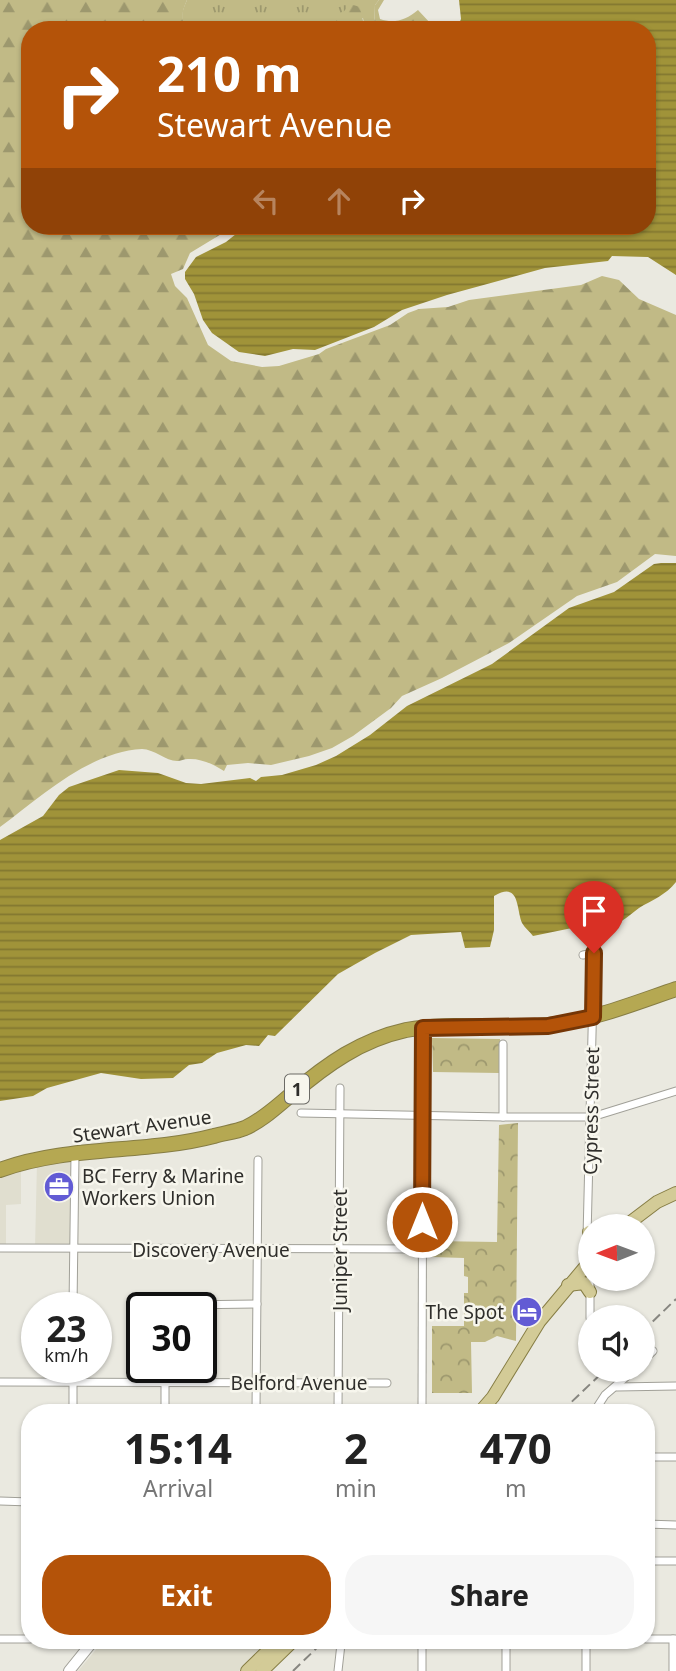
<!DOCTYPE html>
<style>
:root{--surface:#fff;--page:#f6f6f6;--text:#222;--muted:#767676;--accent:#b45309}
body{margin:0;font-family:"Noto Sans",sans-serif;background:var(--page);color:var(--text);height:100vh;display:flex;flex-direction:column;font-size:26px;white-space:nowrap}
*{box-sizing:border-box;margin:0}
p{font-size:23px;color:var(--muted)}
.icon{flex:none;width:38px;height:38px;fill:none;stroke:currentColor;stroke-width:2;stroke-linecap:round;stroke-linejoin:round}
.map{position:relative;flex:1;overflow:hidden}
.side{position:absolute;left:21px;top:1404px;width:634px;height:245px;display:flex;flex-direction:column;background:var(--surface);border-radius:28px;box-shadow:0 2px 5px #0004}
.side>*{flex:none}
.guide{position:absolute;left:21px;top:21px;width:635px;height:214px;border-radius:28px;box-shadow:0 2px 5px #0004;background:#b45309;color:#fff;overflow:hidden}
.needle{width:46px;rotate:269deg}
.fabs{position:absolute;left:578px;top:1214px;display:grid;gap:14px}
.fabs a{display:grid;place-items:center;width:77px;height:77px;border-radius:50%;background:var(--surface);box-shadow:0 2px 5px #0004;font-size:35px}
.speed{position:absolute;left:21px;top:1292px;display:flex;gap:14px;font-size:35px;font-weight:700;text-align:center}
.speed>*{display:grid;place-content:center;width:91px;height:91px;border-radius:50%;background:var(--surface);box-shadow:0 2px 5px #0004;line-height:1}
.speed small{font-size:18px;font-weight:400}
.speed .limit{border:4px solid #111;border-radius:10px;background:#fff;color:#111}
.pin{position:absolute;display:grid;place-items:center;width:60px;height:60px;color:#fff;margin:-72px -30px;border-radius:50% 50% 50% 0;rotate:-45deg;box-shadow:0 0 7px #0007}
.pin .icon{rotate:45deg}
.me{position:absolute;width:77px;margin:-38px;rotate:0deg;stroke-linejoin:round;filter:drop-shadow(0 0 5px #0008)}
.turn{display:flex;align-items:center;gap:24px;height:147px;padding:0 21px;font-size:32px}
.turn .icon{width:91px;height:91px;stroke-width:2.5}
.turn b{display:block;font-size:49px;line-height:60px}
.lanes{display:flex;align-items:center;height:66px;padding:0 21px;background:#0003;justify-content:center;gap:35px;direction:ltr}
.lanes .off{opacity:.35}
.eta{display:flex;justify-content:space-evenly;align-items:center;height:119px;text-align:center}
.eta b{font-size:42px;font-weight:700;line-height:49px}
.primary-button{display:flex;gap:14px;margin-top:auto;padding:14px 21px}
.primary-button a{flex:1;height:80px;border-radius:28px;background:var(--accent);color:#fff;font-size:28px;font-weight:700;line-height:80px;text-align:center}
.primary-button a+a{background:var(--page);color:var(--text)}
.map>svg:first-child{display:block}
</style>
<div class="map">
<svg width="676" height="1671" viewBox="0 0 676 1671">
<defs>
<pattern id="grass-tufts" width="24" height="20" patternUnits="userSpaceOnUse" patternTransform="scale(1.75)"><rect width="24" height="20" fill="#c1ba86"/><path d="M3 7l-1-3M5 7V3M7 7l1-3M15 17l-1-3M17 17v-4M19 17l1-3" fill="none" stroke="#9d986e"/></pattern>
<pattern id="forest-firs" width="22" height="20" patternUnits="userSpaceOnUse" patternTransform="scale(1.75)"><rect width="22" height="20" fill="#c1ba86"/><path d="M5 1l3.5 6h-7zM16 11l3.5 6h-7z" fill="#9d986e"/></pattern>
<pattern id="park-crowns" width="20" height="18" patternUnits="userSpaceOnUse" patternTransform="scale(1.75)"><rect width="20" height="18" fill="#c1ba86"/><path d="M2 6a3 3 0 1 1 6 0M12 15a3 3 0 1 1 6 0" fill="none" stroke="#9d986e"/></pattern>
<pattern id="water-rules" width="6" height="5" patternUnits="userSpaceOnUse" patternTransform="scale(1.75)"><rect width="6" height="5" fill="#a09339"/><path d="M0 2.5h6" fill="none" stroke="#837830"/></pattern>
</defs>
<rect width="100%" height="100%" fill="#eae9e0"/>
<!-- built -->
<g fill="#e0decf">
<polygon points="74,1156 73,1248 35,1248 37,1162"/>
<polygon points="21,1165 21,1204 6,1205 6,1247 0,1247 0,1172"/>
<polygon points="104,1640 272,1640 239,1671 78,1671"/>
</g>
<!-- grass -->
<path fill="url(#grass-tufts)" d="M187,0H379L375,5L374,30H365L363,18L335,25L336,30H300L296,24H275L257,30H188C179,19 182,11 187,0Z"/>
<!-- forest -->
<g fill="url(#forest-firs)">
<path d="M0,0H187C182,11 180,20 188,30H30V226H228L223,233L190,253L183,269L171,274L175,286L187,298L208,345L231,361L262,367L279,366L319,354L326,349L390,325L408,313L419,309L448,307L469,300L581,285L602,276L619,280L639,299L676,315V556L655,554L617,582L577,596L509,643L442,678L402,696L391,708L353,736L332,748L309,756L271,765L248,763L227,765L224,771C213,764 200,758 188,759C184,759 181,761 177,761C166,761 154,749 142,749C88,752 41,797 0,827Z"/>
<path d="M379,0H384L378,10L380,19C394,24 406,20 418,10L432,25L430,30H374L375,5Z"/>
<polygon points="350,4 360,7 365,30 336,30 336,21"/>
</g>
<!-- park -->
<g fill="url(#park-crowns)">
<polygon points="432,1038 500,1039 499,1073 433,1072"/>
<polygon points="518,1123 516,1341 497,1336 485,1342 471,1342 472,1393 432,1393 432,1326 464,1326 464,1293 468,1293 468,1277 464,1276 464,1258 432,1257 432,1241 497,1242 499,1125"/>
</g>
<!-- water -->
<g fill="url(#water-rules)">
<polygon points="459,0 676,0 676,275 648,257 612,256 608,261 545,268 447,295 402,310 374,327 315,350 293,349 265,356 239,352 212,333 203,320 194,294 185,279 185,272 196,257 226,242 246,226 648,226 648,30 443,30 458,26 461,19"/>
<path d="M661,563H676V882C666,895 652,900 639,908C625,918 619,928 600,924C593,923 590,922 586,917L581,921L580,930L576,931L572,928L533,936C529,931 525,928 522,923C516,908 520,881 494,896V930L490,947L465,948L461,932L411,935L375,953L338,974L275,1036L268,1035L259,1046L246,1045L217,1053L202,1063L189,1065L173,1078L141,1079L101,1073L47,1088L33,1096L0,1101V840L43,816L59,795L69,787L119,770L158,773L186,783L201,784L250,778L256,781L261,777L282,775L316,765L336,756L370,735L407,706L492,664L569,608L614,592L654,564Z"/>
</g>
<g fill="none" stroke-linecap="round" stroke-linejoin="round">
<!-- street casing -->
<g stroke="#a1a098" stroke-width="9">
<g id="street">
<polyline points="583,955 594,953 587,1237 589,1264"/>
<polyline points="503,1044 503,1117"/>
<polyline points="301,1113 503,1117 592,1117 676,1091"/>
<polyline points="0,1248 422,1249"/>
<polyline points="182,1305 257,1304"/>
<polyline points="73,1307 75,1155"/>
<polyline points="590,1318 590,1279"/>
<polyline points="589,1357 590,1330"/>
<polyline points="642,1362 653,1351"/>
<polyline points="0,1382 387,1383"/>
<polyline points="617,1387 676,1386"/>
<polyline points="73,1412 73,1367"/>
<polyline points="165,1412 165,1384"/>
<polyline points="256,1412 258,1160"/>
<polyline points="338,1412 340,1088"/>
<polyline points="422,1412 423,1028"/>
<polyline points="594,1412 605,1395 634,1370"/>
<polyline points="646,1457 676,1457"/>
<polyline points="0,1501 30,1502"/>
<polyline points="646,1524 676,1525"/>
<polyline points="646,1561 676,1561"/>
<polyline points="0,1639 30,1639"/>
<polyline points="646,1639 675,1639"/>
<polyline points="75,1640 86,1649"/>
<polyline points="586,1640 586,1671"/>
<polyline points="338,1671 341,1644 347,1640 370,1640"/>
<polyline points="422,1671 422,1640"/>
<polyline points="506,1671 506,1640"/>
<polyline points="673,1671 673,1639"/>
</g>
</g>
<!-- secondary casing -->
<g stroke="#a1a098" stroke-width="12">
<polyline id="secondary" points="69,1671 94,1640"/>
</g>
<!-- primary casing -->
<g stroke="#867d44" stroke-width="14">
<g id="primary">
<polyline points="624,1227 657,1202 676,1193"/>
<polyline points="589,1232 590,1234"/>
<polyline points="568,1285 584,1283 590,1292"/>
<polyline points="480,1412 493,1397 539,1322 590,1261"/>
<polyline points="247,1671 279,1640"/>
<polyline points="262,1671 294,1640"/>
</g>
</g>
<!-- highway casing -->
<g stroke="#867d44" stroke-width="16">
<path id="highway" d="M0,1170C68,1145 145,1154 214,1136C224,1133 235,1132 245,1128C263,1120 277,1106 292,1094C327,1064 361,1040 406,1030C453,1021 502,1031 549,1025C593,1020 635,1003 676,989"/>
</g>
<!-- street -->
<use href="#street" stroke="#fff" stroke-width="7"/>
<!-- secondary -->
<use href="#secondary" stroke="#fff" stroke-width="10"/>
<!-- primary -->
<use href="#primary" stroke="#d3cb97" stroke-width="12"/>
<!-- highway -->
<use href="#highway" stroke="#b5a852" stroke-width="14"/>
<!-- rail -->
<g stroke="#878680" stroke-width="2" stroke-dasharray="10 5" stroke-linecap="butt">
<polyline points="642,1332 676,1299"/>
<polyline points="561,1412 605,1370"/>
<polyline points="293,1671 325,1640"/>
</g>
</g>
<g fill="none" stroke-linecap="round" stroke-linejoin="round">
<!-- route casing -->
<g stroke="#753606" stroke-width="18">
<polyline id="route" points="422,1222 423,1028 548,1026 593,1017 594,953"/>
</g>
<!-- route -->
<use href="#route" stroke="#b45309" stroke-width="12"/>
</g>
<!-- icons -->
<defs>
<g id="office-disc" transform="scale(1.575)"><circle r="9.5" fill="#625bd4" stroke="#f7f6ed"/><path d="M-6-3h4V-5.5h4V-3h4V5H-6ZM-1-4.5V-3h2v-1.5ZM-6 0V1H6V0Z" fill="#fff"/></g>
<g id="hotel-disc" transform="scale(1.575)"><circle r="9.5" fill="#625bd4" stroke="#f7f6ed"/><path d="M-6-4.5h1.5V1H6V5H4.5V3h-9V5H-6ZM-4 0a1.8 1.8 0 1 1 3.6 0ZM.5 0V-2.5h3Q6-2.5 6 0Z" fill="#fff"/></g>
</defs>
<g fill-rule="evenodd">
<use href="#office-disc" x="59" y="1187"/>
<use href="#hotel-disc" x="527" y="1312"/>
</g>
<g text-anchor="middle" dominant-baseline="central" stroke-width="5" stroke-linejoin="round" paint-order="stroke">
<!-- shield labels -->
<rect fill="#f7f6ed" stroke="#6b6a65" stroke-width="2" x="285" y="1074.5" width="24" height="29" rx="5"/>
<g font-size="18" font-weight="bold" fill="#2f2e2b">
<text x="297" y="1089">1</text>
</g>
<!-- street labels -->
<g font-size="19" fill="#2f2e2b" stroke="#f7f6ed">
<text transform="translate(591 1111) rotate(-89)">Cypress Street</text>
<text transform="translate(142 1126) rotate(-8)">Stewart Avenue</text>
<text x="211" y="1250">Discovery Avenue</text>
<text transform="translate(340 1250) rotate(-90)">Juniper Street</text>
<text x="299" y="1383">Belford Avenue</text>
</g>
<!-- poi labels -->
<g font-size="19" fill="#2f2e2b" stroke="#f7f6ed" text-anchor="start">
<text x="82" y="1176">BC Ferry &amp; Marine<tspan x="82" dy="22">Workers Union</tspan></text>
<text x="504" y="1312" text-anchor="end">The Spot</text>
</g>
</g>
</svg>
<div class="fabs">
<a><svg class="needle" viewBox="-14 -14 28 28"><path d="M0-13l5 13h-10z" fill="#e53935"/><path d="M0 13l5-13h-10z" fill="#767676"/></svg></a>
<a><svg class="icon" aria-label="sound" viewBox="0 0 24 24"><path d="M4 9h4l5-4v14l-5-4H4zM17 9q2 3 0 6"/></svg></a>
</div>
<div class="speed"><div>23<small>km/h</small></div><div class="limit">30</div></div>
<div class="pin" style="left:594px;top:953px;background:#d93025"><svg class="icon" aria-label="arrive" viewBox="0 0 24 24"><path d="M6 21V4h12l-3 4 3 4H6"/></svg></div>
<svg class="me" style="left:422px;top:1222px" viewBox="-20 -20 40 40"><circle r="17" fill="#b45309" stroke="#fff" stroke-width="3"/><path d="M0-11L8 9 0 5-8 9z" fill="#fff"/></svg>
<div class="guide">
<div class="turn"><svg class="icon" aria-label="right" viewBox="0 0 24 24"><path d="M7 20v-9h11M14 6l5 5-5 5"/></svg><div><b>210 m</b>Stewart Avenue</div></div>
<div class="lanes"><svg class="icon off" aria-label="left" viewBox="0 0 24 24"><path d="M17 20v-9H6M10 6l-5 5 5 5"/></svg><svg class="icon off" aria-label="ahead" viewBox="0 0 24 24"><path d="M12 20V5M6 11l6-6 6 6"/></svg><svg class="icon" aria-label="right" viewBox="0 0 24 24"><path d="M7 20v-9h11M14 6l5 5-5 5"/></svg></div>
</div>
<section class="side">
<div class="eta">
<div><b>15:14</b><p>Arrival</p></div>
<div><b>2</b><p>min</p></div>
<div><b>470</b><p>m</p></div>
</div>
<div class="primary-button"><a>Exit</a><a>Share</a></div>
</section>
</div>
